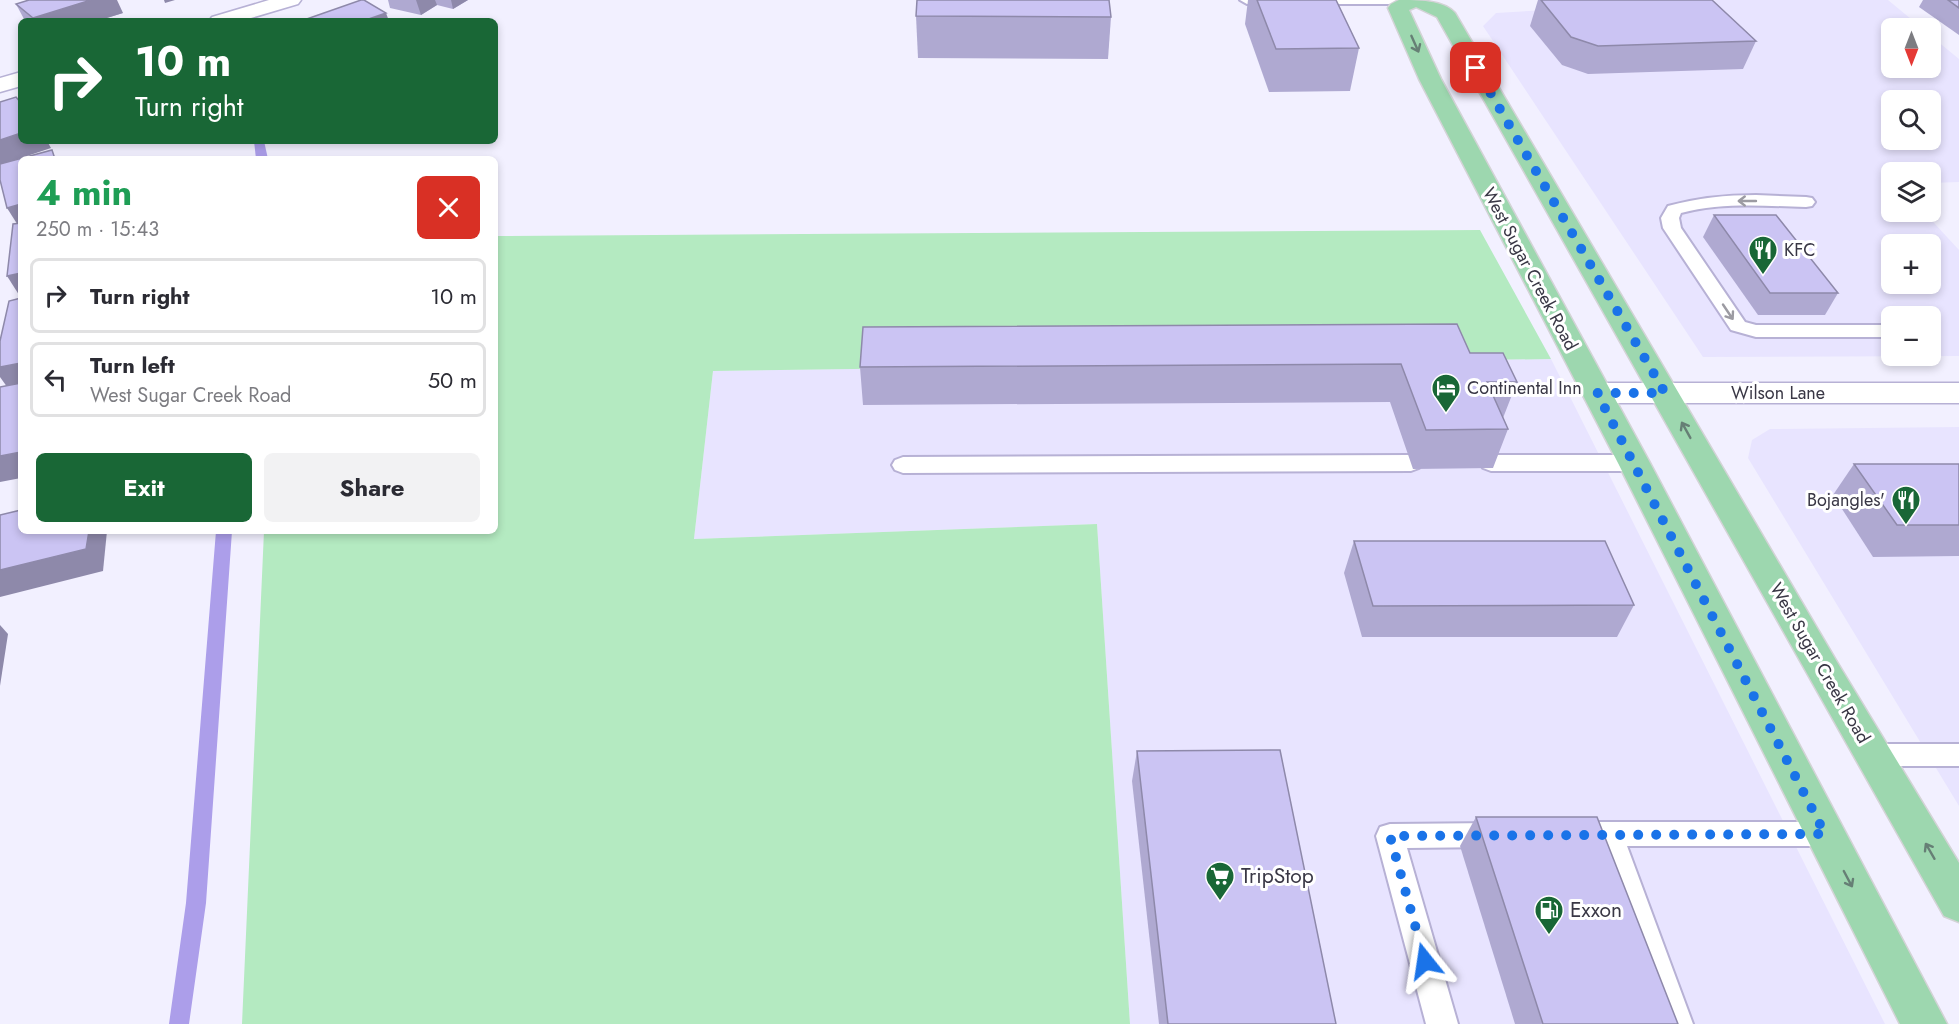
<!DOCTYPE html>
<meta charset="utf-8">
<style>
:root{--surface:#fff;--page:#f2f2f3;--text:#2b2b33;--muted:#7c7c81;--line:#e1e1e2;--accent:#196736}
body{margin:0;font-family:Jost,sans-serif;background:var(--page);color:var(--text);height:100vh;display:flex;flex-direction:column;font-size:22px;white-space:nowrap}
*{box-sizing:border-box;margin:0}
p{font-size:20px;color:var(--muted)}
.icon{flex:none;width:33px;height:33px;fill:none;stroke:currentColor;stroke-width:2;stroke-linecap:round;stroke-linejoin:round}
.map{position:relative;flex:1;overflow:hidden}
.panel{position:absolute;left:18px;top:156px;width:480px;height:378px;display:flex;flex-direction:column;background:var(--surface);border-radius:9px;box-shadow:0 3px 9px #0003}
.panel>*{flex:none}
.banner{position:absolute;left:18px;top:18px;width:480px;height:126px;border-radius:9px;box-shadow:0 3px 9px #0003;background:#196736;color:#fff;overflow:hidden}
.needle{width:39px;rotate:180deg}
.buttons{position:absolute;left:1881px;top:18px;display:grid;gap:12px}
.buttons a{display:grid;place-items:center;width:60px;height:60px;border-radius:9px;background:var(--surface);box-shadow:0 3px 9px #0003;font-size:30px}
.pin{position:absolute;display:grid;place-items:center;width:51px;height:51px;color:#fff;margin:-26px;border-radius:12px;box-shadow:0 3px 9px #0006}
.me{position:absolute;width:66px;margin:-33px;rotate:345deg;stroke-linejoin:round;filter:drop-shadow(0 0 4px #0008)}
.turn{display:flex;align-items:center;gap:21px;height:126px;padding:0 18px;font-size:27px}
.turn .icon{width:78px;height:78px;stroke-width:2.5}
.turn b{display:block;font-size:42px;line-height:51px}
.round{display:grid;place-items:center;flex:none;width:63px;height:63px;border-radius:9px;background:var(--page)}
.overview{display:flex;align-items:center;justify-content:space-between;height:102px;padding:0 18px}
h1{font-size:36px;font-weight:700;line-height:45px;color:#1e9e55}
.cta{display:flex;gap:12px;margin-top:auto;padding:12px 18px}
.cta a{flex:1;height:69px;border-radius:9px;background:var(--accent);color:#fff;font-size:24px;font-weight:700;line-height:69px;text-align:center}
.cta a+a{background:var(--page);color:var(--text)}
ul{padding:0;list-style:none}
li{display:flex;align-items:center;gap:18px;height:75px;margin:0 12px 9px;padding:0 6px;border:3px solid var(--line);border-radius:9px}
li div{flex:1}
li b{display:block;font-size:22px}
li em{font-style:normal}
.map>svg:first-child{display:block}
</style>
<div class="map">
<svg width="1959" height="1024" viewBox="0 0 1959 1024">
<rect width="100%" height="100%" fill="#f2f0ff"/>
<!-- built -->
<g fill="#e8e4ff" fill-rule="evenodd">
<path d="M1718,0H1888L1922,28H1892V68H1930L1931,36L1959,59V182L1931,183L1930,172H1892V212H1924L1959,250V356L1703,357L1483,26L1496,13ZM1892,100H1930V140H1892ZM1892,244H1930V284H1892ZM1892,316H1930V356H1892Z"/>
<polygon points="1551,359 1885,1024 1130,1024 1097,524 694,539 713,371"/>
<polygon points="1959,427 1959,806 1748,458 1752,440 1770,429"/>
</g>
<!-- green -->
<polygon fill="#b4eac1" points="1480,230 1551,359 713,371 694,539 1097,524 1130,1024 242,1024 264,531 495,531 495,236"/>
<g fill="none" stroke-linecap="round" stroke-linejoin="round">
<!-- stream -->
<g fill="#ac9eea" fill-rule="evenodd">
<polygon points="254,141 264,141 268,159 256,159"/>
<polygon points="216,531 232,531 206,903 189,1024 169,1024 186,903"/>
</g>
<!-- lane casing -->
<g stroke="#b7b1d5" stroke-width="4">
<g id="lane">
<polygon points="1240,0 1396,0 1389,4 1247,4"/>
<path d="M1756,195L1806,197L1812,198L1815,202L1812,206L1806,207C1764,206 1722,202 1681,213L1679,218L1681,228L1745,322L1756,325H1892V337H1756L1731,330L1663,228L1661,218L1668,206C1697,198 1726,195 1756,195Z"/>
<polygon points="1411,455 1419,458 1422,463 1419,468 1411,471 903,473 895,470 892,465 895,460 903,457"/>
<polygon points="1491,455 1634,455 1642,458 1645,463 1642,468 1634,471 1491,471 1483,468 1480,463 1483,458"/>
<polygon points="1874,744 1959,744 1959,766 1874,766 1865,763 1861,755 1865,747"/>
<polygon points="1574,822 1825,822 1835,825 1839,834 1835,843 1825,846 1627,846 1693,1024 1661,1024 1598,846 1574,846 1564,843 1560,834 1564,825"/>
<polygon points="1496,823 1506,826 1510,835 1506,844 1496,847 1407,848 1458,1024 1426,1024 1376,836 1380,827 1390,824"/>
</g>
</g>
<!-- street casing -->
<g stroke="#b7b1d5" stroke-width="3">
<g id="street">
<polygon points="269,0 301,0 298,4 241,21 209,21 212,17"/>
<polygon points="21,72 21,86 0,92 0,78"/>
<polygon points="1597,383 1959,383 1959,403 1597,403 1586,400 1582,393 1586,386"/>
</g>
</g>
<!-- primary casing -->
<g stroke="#d3d3d6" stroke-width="3">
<path id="primary" d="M1399,0C1417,0 1444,0 1455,13L1837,662L1959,863V922L1944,916L1437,17L1416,7L1409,10L1441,79L1650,463L1947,1024H1900L1618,463L1419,79L1388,8L1391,4Z"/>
</g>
<!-- lane -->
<use href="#lane" fill="#fff" fill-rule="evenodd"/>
<!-- street -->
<use href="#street" fill="#fff" fill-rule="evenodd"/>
<!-- primary -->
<use href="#primary" fill="#9dd7af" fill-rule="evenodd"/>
</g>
<!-- wall -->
<g fill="#afa9d1">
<polygon points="388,0 468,0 453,9 437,5 421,15 390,8"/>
<polygon points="1248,0 1336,0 1359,48 1350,91 1269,92 1245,24"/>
<polygon points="1538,0 1712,0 1756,41 1743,69 1588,74 1562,65 1530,26"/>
<polygon points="1923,0 1959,0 1959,35 1919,7"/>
<polygon points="16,4 123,13 97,21 25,21"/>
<polygon points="916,16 1111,17 1108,59 918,58"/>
<polygon points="1714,215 1838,293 1825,315 1758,315 1703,237"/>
<polygon points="1470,353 1517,382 1503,418 1508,429 1493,468 1413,469 1390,402 863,405 860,367"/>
<polygon points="1854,464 1959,464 1959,556 1873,557 1833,495"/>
<polygon points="1354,541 1634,605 1617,637 1362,637 1344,573"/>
<polygon points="1137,751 1336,1024 1159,1024 1132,781"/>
<polygon points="1476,817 1678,1024 1515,1024 1460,846"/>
</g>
<!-- shaded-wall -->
<g fill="#8e89aa">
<polygon points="91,0 117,0 123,13 97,21 35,21 33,18"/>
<polygon points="164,0 175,0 165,3"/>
<polygon points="416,0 435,0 437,5 421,15"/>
<polygon points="451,0 468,0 453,9"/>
<polygon points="386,13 389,21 363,21"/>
<polygon points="21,133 21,141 47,141 51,148 0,165 0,140"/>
<polygon points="21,204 21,230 7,208"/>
<polygon points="21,273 21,298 7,276"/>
<polygon points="21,363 21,389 10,391 0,377 0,367"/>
<polygon points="21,452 21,478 0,482 0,456"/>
<polygon points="89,531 107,531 103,571 0,597 0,570"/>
<polygon points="0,625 8,634 0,686"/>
</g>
<!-- building -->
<g fill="#cbc4f3" stroke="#8e89aa" stroke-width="1.5">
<polygon points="29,0 91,0 33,18 16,4"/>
<polygon points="361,0 364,0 386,13 363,21 301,21"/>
<polygon points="917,0 1109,0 1111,17 916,16"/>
<polygon points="1257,0 1336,0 1359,48 1276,49"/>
<polygon points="1541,0 1712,0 1756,41 1598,46 1571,37"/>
<polygon points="1948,0 1959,0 1959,8"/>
<polygon points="16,97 21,103 21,133 0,140 0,102"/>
<polygon points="52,150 55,159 21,159 21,204 7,208 0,180 0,164"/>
<polygon points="1714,215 1776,215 1838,293 1770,293"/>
<polygon points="21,223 21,273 7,276 13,224"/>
<polygon points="21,298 21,363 0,367 0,341 9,301"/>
<polygon points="1457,324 1470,353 1503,353 1517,382 1487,382 1508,429 1426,430 1401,364 860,367 863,327"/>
<polygon points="21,383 21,452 0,456 0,387"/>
<polygon points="1854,464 1959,464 1959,525 1897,525"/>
<polygon points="21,510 21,531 89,531 86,549 0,570 0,515"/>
<polygon points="1354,541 1605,541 1634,605 1373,606"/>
<polygon points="1280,750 1336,1024 1168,1024 1137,751"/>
<polygon points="1476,817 1597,817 1678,1024 1543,1024"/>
</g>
<!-- one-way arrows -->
<defs><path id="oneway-shaft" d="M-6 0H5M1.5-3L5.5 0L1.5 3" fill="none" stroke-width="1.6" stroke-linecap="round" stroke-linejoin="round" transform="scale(1.5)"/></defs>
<g stroke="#667f75">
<use href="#oneway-shaft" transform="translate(1415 44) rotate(66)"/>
<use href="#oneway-shaft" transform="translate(1686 430) rotate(-119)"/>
<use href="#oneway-shaft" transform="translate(1930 851) rotate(-120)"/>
<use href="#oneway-shaft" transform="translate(1848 879) rotate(62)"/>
</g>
<g stroke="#9c9ba2">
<use href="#oneway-shaft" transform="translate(1747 201) rotate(180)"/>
<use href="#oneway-shaft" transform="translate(1728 312) rotate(56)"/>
</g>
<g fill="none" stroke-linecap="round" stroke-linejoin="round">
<!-- route -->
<polyline stroke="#1a73e8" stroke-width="10" stroke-dasharray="0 18" points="1425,961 1390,836 1825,834 1597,393 1665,393 1476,68"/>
</g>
<!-- icons -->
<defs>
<g id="restaurant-pin" transform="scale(1.5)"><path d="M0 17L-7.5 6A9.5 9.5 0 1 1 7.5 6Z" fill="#196736" stroke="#fff"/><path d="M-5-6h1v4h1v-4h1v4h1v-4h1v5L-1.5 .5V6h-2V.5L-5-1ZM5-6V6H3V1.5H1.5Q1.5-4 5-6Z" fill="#fff"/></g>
<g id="hotel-pin" transform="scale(1.5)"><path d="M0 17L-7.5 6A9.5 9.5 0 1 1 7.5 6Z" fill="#196736" stroke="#fff"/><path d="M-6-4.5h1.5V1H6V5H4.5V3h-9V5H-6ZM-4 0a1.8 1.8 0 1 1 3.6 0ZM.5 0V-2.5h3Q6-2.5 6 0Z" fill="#fff"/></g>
<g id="supermarket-pin" transform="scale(1.5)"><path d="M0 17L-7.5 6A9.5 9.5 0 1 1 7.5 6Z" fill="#196736" stroke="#fff"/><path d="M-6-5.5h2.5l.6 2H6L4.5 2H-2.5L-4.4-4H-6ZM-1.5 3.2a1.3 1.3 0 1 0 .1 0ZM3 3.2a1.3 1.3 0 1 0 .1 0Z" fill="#fff"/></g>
<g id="fuel-pin" transform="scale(1.5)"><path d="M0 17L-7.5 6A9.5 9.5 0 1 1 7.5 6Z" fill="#196736" stroke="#fff"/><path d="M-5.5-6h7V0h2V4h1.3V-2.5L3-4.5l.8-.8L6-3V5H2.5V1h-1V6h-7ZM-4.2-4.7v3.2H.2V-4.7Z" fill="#fff"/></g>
</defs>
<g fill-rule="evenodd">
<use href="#restaurant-pin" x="1763" y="250"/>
<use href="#hotel-pin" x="1446" y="388"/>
<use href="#restaurant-pin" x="1906" y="500"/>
<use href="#supermarket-pin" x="1220" y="876"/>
<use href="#fuel-pin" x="1549" y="910"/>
</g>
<g text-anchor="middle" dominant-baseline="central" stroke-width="6" stroke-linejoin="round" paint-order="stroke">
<!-- poi labels -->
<g font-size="18" fill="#393745" stroke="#fff" text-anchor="start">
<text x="1784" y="250">KFC</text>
<text x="1467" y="388">Continental Inn</text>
<text x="1885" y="500" text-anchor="end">Bojangles'</text>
</g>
<!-- street labels -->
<g font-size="18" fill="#393745" stroke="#fff">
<text transform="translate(1530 269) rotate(62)">West Sugar Creek Road</text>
<text x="1778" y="393">Wilson Lane</text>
<text transform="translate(1820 663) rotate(60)">West Sugar Creek Road</text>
</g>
<!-- near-poi labels -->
<g font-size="21" fill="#393745" stroke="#fff" text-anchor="start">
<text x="1241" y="876">TripStop</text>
<text x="1570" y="910">Exxon</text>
</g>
</g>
</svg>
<div class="buttons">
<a><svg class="needle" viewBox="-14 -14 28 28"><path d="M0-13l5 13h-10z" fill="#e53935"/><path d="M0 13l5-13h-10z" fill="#7c7c81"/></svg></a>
<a><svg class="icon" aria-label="search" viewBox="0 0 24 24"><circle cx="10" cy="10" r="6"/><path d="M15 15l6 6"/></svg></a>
<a><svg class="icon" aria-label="layers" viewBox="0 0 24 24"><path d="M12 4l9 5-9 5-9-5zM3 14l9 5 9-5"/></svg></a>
<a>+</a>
<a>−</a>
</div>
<div class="pin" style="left:1476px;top:68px;background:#d93025"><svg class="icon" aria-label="arrive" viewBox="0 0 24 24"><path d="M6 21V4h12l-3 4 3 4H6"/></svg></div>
<svg class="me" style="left:1425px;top:961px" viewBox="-20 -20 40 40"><path d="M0-17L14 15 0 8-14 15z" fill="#1a73e8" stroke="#fff" stroke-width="4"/></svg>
<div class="banner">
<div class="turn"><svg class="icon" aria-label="right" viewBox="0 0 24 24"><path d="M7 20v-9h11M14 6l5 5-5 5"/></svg><div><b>10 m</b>Turn right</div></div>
</div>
<section class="panel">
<div class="overview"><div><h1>4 min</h1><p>250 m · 15:43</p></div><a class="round" style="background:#d93025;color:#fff"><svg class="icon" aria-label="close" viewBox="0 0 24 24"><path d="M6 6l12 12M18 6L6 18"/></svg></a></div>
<ul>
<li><svg class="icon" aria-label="right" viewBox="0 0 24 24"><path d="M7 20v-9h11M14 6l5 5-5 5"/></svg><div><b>Turn right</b></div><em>10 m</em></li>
<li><svg class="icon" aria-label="left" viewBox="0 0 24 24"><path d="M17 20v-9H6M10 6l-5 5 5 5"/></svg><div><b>Turn left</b><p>West Sugar Creek Road</p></div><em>50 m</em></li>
</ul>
<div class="cta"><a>Exit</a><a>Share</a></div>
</section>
</div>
